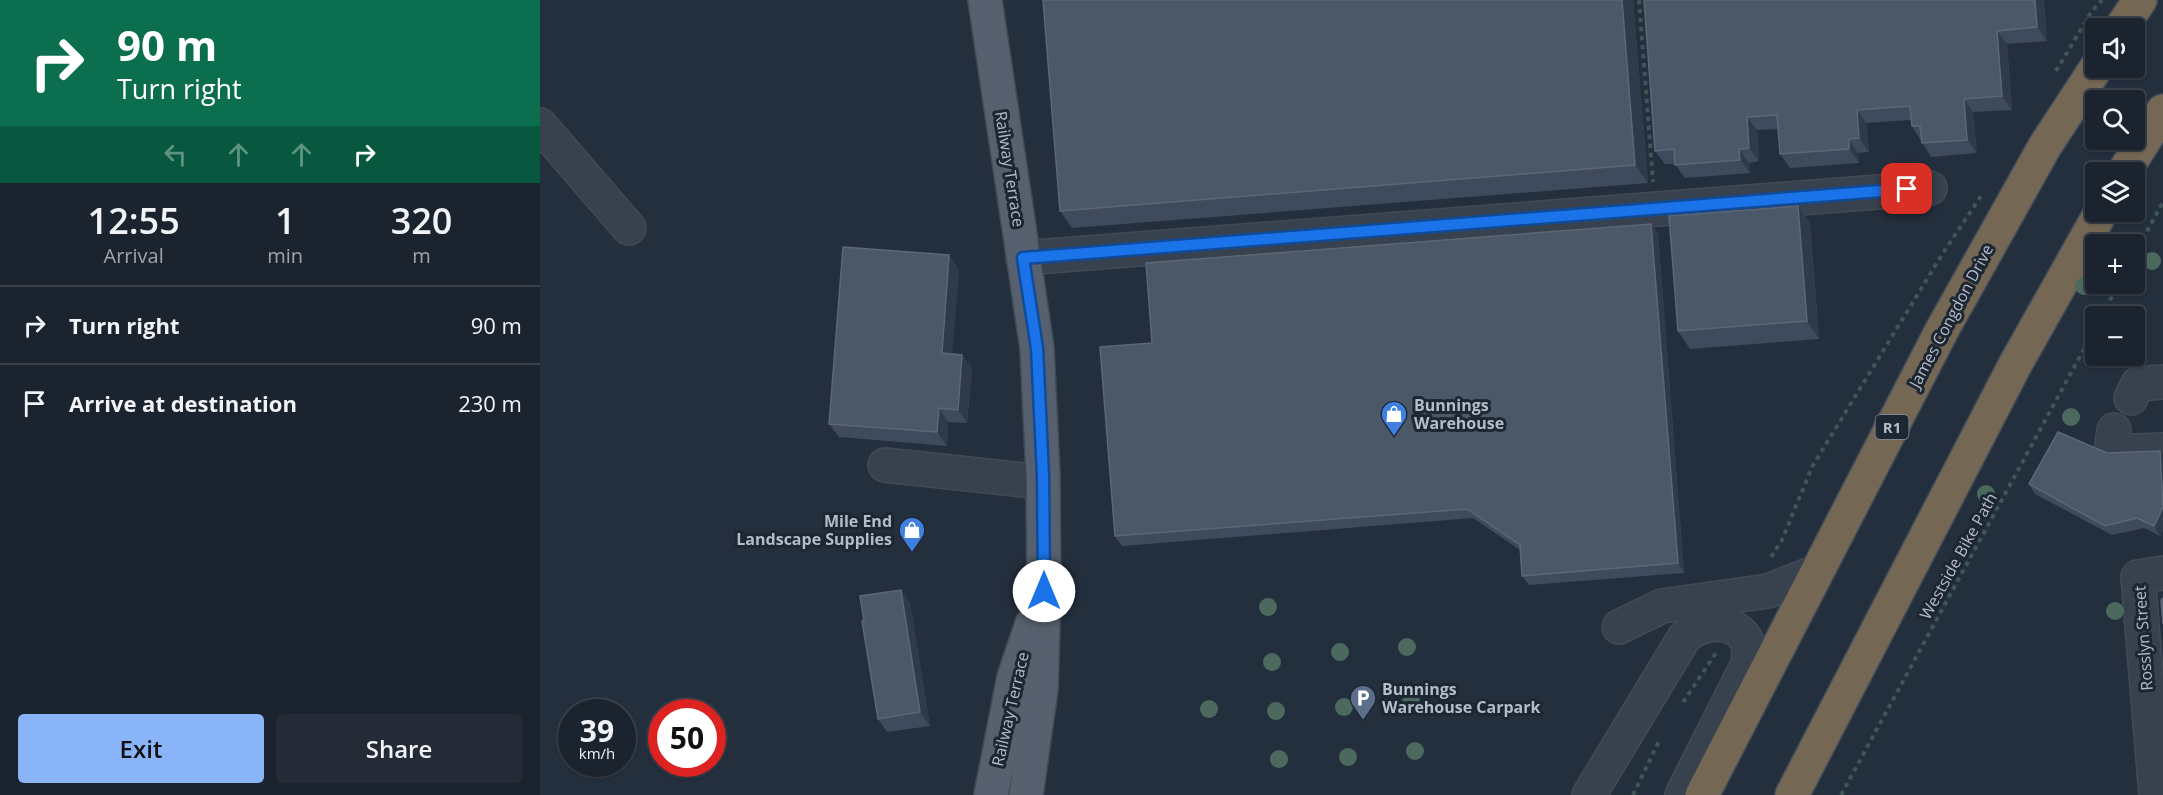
<!DOCTYPE html>
<meta charset="utf-8">
<style>
:root{--surface:#1b232e;--page:#242b36;--text:#f1f3f6;--muted:#a0a4aa;--line:#39404a;--accent:#8ab4f8}
body{margin:0;font-family:"Open Sans",sans-serif;background:var(--page);color:var(--text);height:100vh;display:flex;flex-direction:column;font-size:22px;white-space:nowrap}
*{box-sizing:border-box;margin:0}
p{font-size:20px;color:var(--muted)}
.icon{flex:none;width:33px;height:33px;fill:none;stroke:currentColor;stroke-width:2;stroke-linecap:round;stroke-linejoin:round}
.map{position:relative;flex:1;overflow:hidden}
.side{display:flex;flex-direction:column;background:var(--surface);width:540px}
.side>*{flex:none}
.top-card{background:#0b6e4f;color:#fff;overflow:hidden}
.buttons{position:absolute;left:1545px;top:18px;display:grid;gap:12px}
.buttons a{display:grid;place-items:center;width:60px;height:60px;border-radius:6px;background:var(--surface);box-shadow:0 2px 4px #0004,0 0 0 2px var(--line);font-size:30px}
.speed{position:absolute;left:18px;top:699px;display:flex;gap:12px;font-size:30px;font-weight:700;text-align:center}
.speed>*{display:grid;place-content:center;width:78px;height:78px;border-radius:50%;background:var(--surface);box-shadow:0 2px 4px #0004,0 0 0 2px var(--line);line-height:1}
.speed small{font-size:15px;font-weight:400}
.speed .limit{border:9px solid #d22;background:#fff;color:#111}
.pin{position:absolute;display:grid;place-items:center;width:51px;height:51px;color:#fff;margin:-26px;border-radius:12px;box-shadow:0 3px 9px #0006}
.me{position:absolute;width:66px;margin:-33px;rotate:0deg;stroke-linejoin:round;filter:drop-shadow(0 0 4px #0008)}
.turn{display:flex;align-items:center;gap:21px;height:126px;padding:0 18px;font-size:27px}
.turn .icon{width:78px;height:78px;stroke-width:2.5}
.turn b{display:block;font-size:42px;line-height:51px}
.lanes{display:flex;align-items:center;height:57px;padding:0 18px;background:#0003;justify-content:center;gap:30px;direction:ltr}
.lanes .off{opacity:.35}
.eta{display:flex;justify-content:space-evenly;align-items:center;height:102px;text-align:center}
.eta b{font-size:36px;font-weight:600;line-height:42px}
.action{display:flex;gap:12px;margin-top:auto;padding:12px 18px}
.action a{flex:1;height:69px;border-radius:6px;background:var(--accent);color:#111;font-size:24px;font-weight:600;line-height:69px;text-align:center}
.action a+a{background:var(--page);color:var(--text)}
ul{padding:0;list-style:none}
li{display:flex;align-items:center;gap:18px;height:78px;padding:0 18px;border-top:2px solid var(--line)}
li div{flex:1}
li b{display:block;font-size:22px}
li em{font-style:normal}
main{display:flex;flex:1;min-height:0}
.map>svg:first-child{display:block}
</style>
<main>
<section class="side">
<div class="top-card">
<div class="turn"><svg class="icon" aria-label="right" viewBox="0 0 24 24"><path d="M7 20v-9h11M14 6l5 5-5 5"/></svg><div><b>90 m</b>Turn right</div></div>
<div class="lanes"><svg class="icon off" aria-label="left" viewBox="0 0 24 24"><path d="M17 20v-9H6M10 6l-5 5 5 5"/></svg><svg class="icon off" aria-label="ahead" viewBox="0 0 24 24"><path d="M12 20V5M6 11l6-6 6 6"/></svg><svg class="icon off" aria-label="ahead" viewBox="0 0 24 24"><path d="M12 20V5M6 11l6-6 6 6"/></svg><svg class="icon" aria-label="right" viewBox="0 0 24 24"><path d="M7 20v-9h11M14 6l5 5-5 5"/></svg></div>
</div>
<div class="eta">
<div><b>12:55</b><p>Arrival</p></div>
<div><b>1</b><p>min</p></div>
<div><b>320</b><p>m</p></div>
</div>
<ul>
<li><svg class="icon" aria-label="right" viewBox="0 0 24 24"><path d="M7 20v-9h11M14 6l5 5-5 5"/></svg><div><b>Turn right</b></div><em>90 m</em></li>
<li><svg class="icon" aria-label="arrive" viewBox="0 0 24 24"><path d="M6 21V4h12l-3 4 3 4H6"/></svg><div><b>Arrive at destination</b></div><em>230 m</em></li>
</ul>
<div class="action"><a>Exit</a><a>Share</a></div>
</section>
<div class="map">
<svg width="1623" height="795" viewBox="0 0 1623 795">
<rect width="100%" height="100%" fill="#242f3e"/>
<g fill="none" stroke-linecap="round" stroke-linejoin="round">
<!-- minor casing -->
<g stroke="#414a57" stroke-width="36">
<g id="minor">
<polyline points="0,125 89,228"/>
<polyline points="483,258 1390,188"/>
<polyline points="1591,398 1598,384 1623,382"/>
<polyline points="1574,430 1571,452 1623,450"/>
<polyline points="345,465 503,482"/>
<polyline points="1079,627 1122,606 1228,591 1276,572"/>
<path d="M1049,795L1144,638C1158,622 1194,617 1206,640C1210,647 1209,656 1208,664L1142,795"/>
<polyline points="1616,795 1598,577 1623,573"/>
</g>
</g>
<!-- major casing -->
<g stroke="#414a57" stroke-width="36">
<g id="major">
<polyline points="445,0 497,348 503,476 504,591 501,689 486,795"/>
<polyline points="451,795 474,677 492,624"/>
</g>
</g>
<!-- highway casing -->
<g stroke="#434c59" stroke-width="36">
<g id="highway">
<polyline points="1581,28 1600,0"/>
<polyline points="1584,172 1623,111"/>
<polyline points="1162,795 1402,330 1505,146 1556,68"/>
<polyline points="1252,795 1476,363 1561,212"/>
</g>
</g>
<!-- path -->
<g stroke="#3f5557" stroke-width="4" stroke-dasharray="4.5 4.5" stroke-linecap="butt">
<polyline points="1099,0 1113,182"/>
<polyline points="1516,71 1552,11 1562,0"/>
<polyline points="1594,255 1623,202"/>
<polyline points="1561,316 1579,284"/>
<polyline points="1231,557 1242,540 1272,467 1403,253 1441,196"/>
<polyline points="1143,702 1176,653"/>
<polyline points="1093,795 1120,739"/>
<polyline points="1301,795 1556,327"/>
</g>
<!-- minor -->
<use href="#minor" stroke="#38414e" stroke-width="33"/>
<!-- major -->
<use href="#major" stroke="#56606e" stroke-width="33"/>
<!-- highway -->
<use href="#highway" stroke="#746855" stroke-width="33"/>
</g>
<!-- trees -->
<g fill="#4b6a5d">
<circle cx="1612" cy="261" r="9"/>
<circle cx="1544" cy="286" r="9"/>
<circle cx="1531" cy="417" r="9"/>
<circle cx="1446" cy="494" r="9"/>
<circle cx="728" cy="607" r="9"/>
<circle cx="1575" cy="611" r="9"/>
<circle cx="867" cy="647" r="9"/>
<circle cx="800" cy="652" r="9"/>
<circle cx="732" cy="662" r="9"/>
<circle cx="871" cy="702" r="9"/>
<circle cx="804" cy="707" r="9"/>
<circle cx="669" cy="709" r="9"/>
<circle cx="736" cy="711" r="9"/>
<circle cx="875" cy="751" r="9"/>
<circle cx="808" cy="757" r="9"/>
<circle cx="739" cy="759" r="9"/>
</g>
<!-- wall -->
<g fill="#3f4b5c">
<polygon points="503,0 1093,0 1108,183 532,228 520,211"/>
<polygon points="1104,0 1504,0 1507,41 1467,44 1472,110 1433,112 1437,153 1391,157 1372,126 1371,120 1326,123 1329,152 1318,153 1319,163 1250,168 1240,154 1238,129 1217,130 1219,161 1209,163 1210,173 1145,178 1135,164 1125,164 1115,151"/>
<polygon points="1270,223 1279,339 1150,349 1138,331"/>
<polygon points="1118,233 1144,573 989,585 982,576 980,550 933,518 582,546 575,536"/>
<polygon points="419,269 412,354 422,355 432,368 427,423 408,422 407,446 299,437 289,424"/>
<polygon points="1620,451 1623,455 1623,530 1620,536 1604,528 1572,535 1495,494 1489,484 1567,453"/>
<polygon points="370,603 390,726 347,732 338,719 324,621"/>
</g>
<!-- shaded-wall -->
<g fill="#2f3b4b">
<polygon points="1082,0 1093,0 1108,183 1095,165"/>
<polygon points="1495,0 1504,0 1507,41 1497,27"/>
<polygon points="1457,31 1467,44 1472,110 1462,96"/>
<polygon points="1424,99 1433,112 1437,153 1427,140"/>
<polygon points="1317,110 1326,123 1329,152 1319,138"/>
<polygon points="1207,117 1217,130 1219,161 1209,148"/>
<polygon points="1309,139 1318,153 1319,163 1309,149"/>
<polygon points="1199,149 1209,163 1210,173 1200,160"/>
<polygon points="1258,206 1270,223 1279,339 1267,321"/>
<polygon points="1111,224 1118,233 1144,573 1138,563"/>
<polygon points="409,255 419,269 411,367 402,353"/>
<polygon points="422,355 432,368 427,423 418,410"/>
<polygon points="399,408 408,422 407,446 397,432"/>
<polygon points="1620,451 1623,455 1623,501"/>
<polygon points="1623,507 1623,530 1620,536 1614,526"/>
<polygon points="361,590 370,603 390,726 380,712"/>
</g>
<!-- building -->
<g fill="#4b5868" stroke="#5c6777" stroke-width="1.5">
<polygon points="503,0 1082,0 1095,165 520,211"/>
<polygon points="1104,0 1495,0 1497,27 1457,31 1462,96 1424,99 1427,140 1382,143 1380,126 1372,126 1370,106 1317,110 1319,138 1309,139 1309,149 1240,154 1237,115 1207,117 1209,148 1199,149 1200,160 1135,165 1134,149 1115,151"/>
<polygon points="1258,206 1267,321 1138,331 1129,216"/>
<polygon points="1111,224 1138,563 982,576 980,545 927,509 575,536 560,347 612,343 606,263"/>
<polygon points="303,247 409,255 402,353 422,355 418,410 399,408 397,432 289,424"/>
<polygon points="1518,432 1567,453 1620,451 1623,507 1614,526 1597,518 1565,526 1489,484"/>
<polygon points="361,590 380,712 338,719 322,621 324,621 320,596"/>
<polygon points="1623,598 1623,624 1621,600"/>
</g>
<g fill="none" stroke-linecap="round" stroke-linejoin="round">
<!-- route casing -->
<g stroke="#114b97" stroke-width="15">
<polyline id="route" points="504,591 503,476 497,348 483,258 1367,189"/>
</g>
<!-- route -->
<use href="#route" stroke="#1a73e8" stroke-width="10"/>
</g>
<!-- icons -->
<defs>
<g id="shop-pin" transform="scale(1.35)"><path d="M0 17L-7.5 6A9.5 9.5 0 1 1 7.5 6Z" fill="#3f7fe0" stroke="#1d2633"/><path d="M-5-2.5h2.3a2.7 3.5 0 0 1 5.4 0H5L5.5 6h-11ZM-1.5-2.5h3a1.5 2.3 0 0 0-3 0Z" fill="#fff"/></g>
<g id="parking-pin" transform="scale(1.35)"><path d="M0 17L-7.5 6A9.5 9.5 0 1 1 7.5 6Z" fill="#5c6f8a" stroke="#1d2633"/><path d="M-3.5-5.5H1a3.5 3.5 0 0 1 0 7H-1V5.5H-3.5ZM-1-3.4V-.6H.8a1.4 1.4 0 0 0 0-2.8Z" fill="#fff"/></g>
</defs>
<g fill-rule="evenodd">
<use href="#shop-pin" x="854" y="414"/>
<use href="#shop-pin" x="372" y="530"/>
<use href="#parking-pin" x="823" y="698"/>
</g>
<g text-anchor="middle" dominant-baseline="central" stroke-width="6" stroke-linejoin="round" paint-order="stroke">
<!-- shield labels -->
<rect fill="#1d2633" stroke="#878f9c" stroke-width="1.5" x="1335.5" y="415" width="33" height="24" rx="4.5"/>
<g font-size="15" font-weight="bold" fill="#b4bcc9">
<text x="1352" y="427">R1</text>
</g>
<!-- street labels -->
<g font-size="16" fill="#b4bcc9" stroke="#1d2633">
<text transform="translate(470 169) rotate(81)">Railway Terrace</text>
<text transform="translate(1411 316) rotate(-62)">James Congdon Drive</text>
<text transform="translate(1418 556) rotate(-61)">Westside Bike Path</text>
<text transform="translate(1603 638) rotate(-94)">Rosslyn Street</text>
<text transform="translate(470 709) rotate(-77)">Railway Terrace</text>
</g>
<!-- poi labels -->
<g font-size="16" font-weight="bold" fill="#b4bcc9" stroke="#1d2633" text-anchor="start">
<text x="874" y="405">Bunnings<tspan x="874" dy="18">Warehouse</tspan></text>
<text x="352" y="521" text-anchor="end">Mile End<tspan x="352" dy="18">Landscape Supplies</tspan></text>
<text x="842" y="689">Bunnings<tspan x="842" dy="18">Warehouse Carpark</tspan></text>
</g>
</g>
</svg>
<div class="buttons">
<a><svg class="icon" aria-label="sound" viewBox="0 0 24 24"><path d="M4 9h4l5-4v14l-5-4H4zM17 9q2 3 0 6"/></svg></a>
<a><svg class="icon" aria-label="search" viewBox="0 0 24 24"><circle cx="10" cy="10" r="6"/><path d="M15 15l6 6"/></svg></a>
<a><svg class="icon" aria-label="layers" viewBox="0 0 24 24"><path d="M12 4l9 5-9 5-9-5zM3 14l9 5 9-5"/></svg></a>
<a>+</a>
<a>−</a>
</div>
<div class="speed"><div>39<small>km/h</small></div><div class="limit">50</div></div>
<div class="pin" style="left:1367px;top:189px;background:#d93025"><svg class="icon" aria-label="arrive" viewBox="0 0 24 24"><path d="M6 21V4h12l-3 4 3 4H6"/></svg></div>
<svg class="me" style="left:504px;top:591px" viewBox="-20 -20 40 40"><circle r="19" fill="#fff"/><path d="M0-13L10 11 0 6-10 11z" fill="#1a73e8"/></svg>
</div>
</main>
